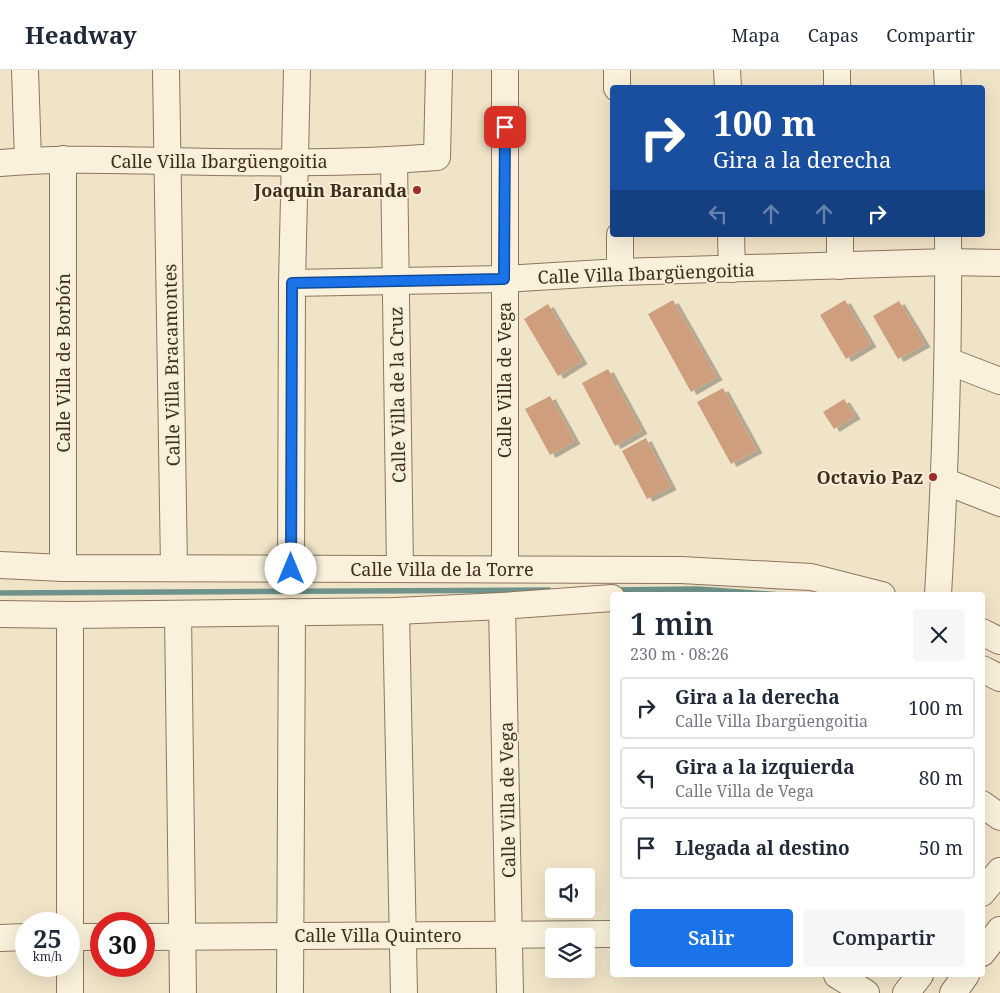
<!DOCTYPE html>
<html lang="es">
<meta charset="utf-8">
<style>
:root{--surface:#fff;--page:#f6f6f7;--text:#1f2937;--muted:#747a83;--line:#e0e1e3;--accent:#1a73e8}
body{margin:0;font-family:"Noto Serif",serif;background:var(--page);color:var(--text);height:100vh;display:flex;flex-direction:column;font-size:19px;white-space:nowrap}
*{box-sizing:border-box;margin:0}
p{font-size:16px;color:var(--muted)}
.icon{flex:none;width:28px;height:28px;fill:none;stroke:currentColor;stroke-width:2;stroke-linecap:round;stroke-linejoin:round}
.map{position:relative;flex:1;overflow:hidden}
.sheet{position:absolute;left:610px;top:522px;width:375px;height:385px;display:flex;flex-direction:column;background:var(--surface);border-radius:5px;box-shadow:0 5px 20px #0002}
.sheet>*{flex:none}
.banner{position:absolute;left:610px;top:15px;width:375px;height:152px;border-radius:5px;box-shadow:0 5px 20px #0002;background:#1a4fa0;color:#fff;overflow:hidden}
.controls{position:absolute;left:545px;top:798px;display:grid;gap:10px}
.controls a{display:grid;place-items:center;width:50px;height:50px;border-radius:5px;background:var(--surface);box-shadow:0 5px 20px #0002;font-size:25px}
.speed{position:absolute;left:15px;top:842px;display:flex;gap:10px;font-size:25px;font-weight:700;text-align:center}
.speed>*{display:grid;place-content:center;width:65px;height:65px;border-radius:50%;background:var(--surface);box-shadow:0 5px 20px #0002;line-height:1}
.speed small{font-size:12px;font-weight:400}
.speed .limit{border:8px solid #d22;background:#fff;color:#111}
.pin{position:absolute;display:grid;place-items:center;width:42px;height:42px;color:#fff;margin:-21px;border-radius:10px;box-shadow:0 2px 8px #0006}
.me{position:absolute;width:55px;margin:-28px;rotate:0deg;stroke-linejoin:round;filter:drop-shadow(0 0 4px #0008)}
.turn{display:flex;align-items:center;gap:18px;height:105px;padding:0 20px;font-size:22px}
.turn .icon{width:65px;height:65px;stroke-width:2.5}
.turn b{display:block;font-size:35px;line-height:42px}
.lanes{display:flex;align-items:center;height:48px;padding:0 20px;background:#0003;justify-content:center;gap:25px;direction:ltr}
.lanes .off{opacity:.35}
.round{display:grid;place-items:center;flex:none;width:52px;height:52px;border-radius:5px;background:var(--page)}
.headline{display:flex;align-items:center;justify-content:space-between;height:85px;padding:0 20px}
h1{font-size:30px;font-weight:600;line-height:38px}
.primary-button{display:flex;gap:10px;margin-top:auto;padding:10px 20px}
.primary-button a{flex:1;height:58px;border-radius:5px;background:var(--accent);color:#fff;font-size:20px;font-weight:600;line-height:58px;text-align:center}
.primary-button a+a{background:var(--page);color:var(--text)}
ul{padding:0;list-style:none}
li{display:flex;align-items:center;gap:15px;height:62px;margin:0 10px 8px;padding:0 10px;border:2px solid var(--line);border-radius:5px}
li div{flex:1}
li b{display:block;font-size:19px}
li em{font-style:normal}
header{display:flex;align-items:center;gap:30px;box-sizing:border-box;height:70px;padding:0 25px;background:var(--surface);border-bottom:1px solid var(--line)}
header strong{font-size:24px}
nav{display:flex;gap:28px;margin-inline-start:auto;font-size:18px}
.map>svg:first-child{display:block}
</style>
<header>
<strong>Headway</strong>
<nav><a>Mapa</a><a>Capas</a><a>Compartir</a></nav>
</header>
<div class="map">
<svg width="1000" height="923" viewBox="0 0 1000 923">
<defs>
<filter id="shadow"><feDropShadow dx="5.5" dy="3" stdDeviation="0" flood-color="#0004"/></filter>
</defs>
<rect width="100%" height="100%" fill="#f0e4c8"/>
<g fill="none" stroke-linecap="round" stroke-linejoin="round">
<!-- stream -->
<g stroke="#6f938a" stroke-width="5.5">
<polyline points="616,520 698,519 781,525"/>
<polyline points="0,523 549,520"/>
</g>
</g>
<!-- building -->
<g fill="#cf9f7d" filter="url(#shadow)">
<polygon points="673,230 717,307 691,322 648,244"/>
<polygon points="845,230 871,274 846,289 820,245"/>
<polygon points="899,231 925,274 898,289 873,246"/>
<polygon points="548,234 582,291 558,306 524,249"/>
<polygon points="608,299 642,361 615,376 582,313"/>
<polygon points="723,318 757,380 731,394 697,332"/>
<polygon points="550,326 575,371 550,385 525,339"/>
<polygon points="844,329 855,346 834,359 823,342"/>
<polygon points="646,368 671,417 647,429 622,381"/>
</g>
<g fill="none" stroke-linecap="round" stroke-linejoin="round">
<!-- minor casing -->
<g stroke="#8d765c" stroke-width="28">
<g id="minor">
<polyline points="25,0 28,90"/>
<polyline points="166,0 174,498"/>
<polyline points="617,0 617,18"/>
<polyline points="727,0 728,18"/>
<polyline points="837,0 837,18"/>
<polyline points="947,0 948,18"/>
<polyline points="63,89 63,498"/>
<polyline points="394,91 400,499"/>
<path d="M0,93C56,88 111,90 167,91C257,93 348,94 437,87L439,0"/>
<polyline points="620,165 620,202"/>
<polyline points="731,165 732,199"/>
<polyline points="840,165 840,196"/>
<polyline points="292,213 504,209 620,202 948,192 1000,193"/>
<polyline points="948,291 1000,311"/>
<polyline points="944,411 1000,433"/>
<polyline points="0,495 63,498 681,500 811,507 882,525"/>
<polyline points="291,499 292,213 297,0"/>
<polyline points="505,499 505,0"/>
<path d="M938,525C945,405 949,285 948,165"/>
<polyline points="502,536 510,923"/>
<polyline points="396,541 404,923"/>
<polyline points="0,544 70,545 396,541 502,536 612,528"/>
<polyline points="178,544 183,923"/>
<polyline points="70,545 70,923"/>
<polyline points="982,562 1000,571"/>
<polyline points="982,599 1000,608"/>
<polyline points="982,734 1000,747"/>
<polyline points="982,823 1000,801"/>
<polyline points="69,867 101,867"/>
<polyline points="144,867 612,864"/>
<polyline points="0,868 26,867"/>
<polyline points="982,883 1000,860"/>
<polyline points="837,905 866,923"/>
<polyline points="290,923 292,542"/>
<polyline points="906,923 920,905"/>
<polyline points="953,923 966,905"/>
</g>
</g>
<!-- minor -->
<use href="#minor" stroke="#faf1dc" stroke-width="26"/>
</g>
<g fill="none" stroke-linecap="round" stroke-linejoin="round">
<!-- route casing -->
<g stroke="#114b97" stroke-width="12">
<polyline id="route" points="291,499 292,213 504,209 505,57"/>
</g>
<!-- route -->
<use href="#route" stroke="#1a73e8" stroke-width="9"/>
</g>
<!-- markers -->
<g fill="#9e2a2b" stroke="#f7eed8" stroke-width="2">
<circle cx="417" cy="120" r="5"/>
<circle cx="933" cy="407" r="5"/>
</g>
<g text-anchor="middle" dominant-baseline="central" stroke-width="4" stroke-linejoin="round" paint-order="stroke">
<!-- street labels -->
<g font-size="18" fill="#3d2e20" stroke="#f7eed8">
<text x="219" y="91">Calle Villa Ibargüengoitia</text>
<text transform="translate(646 203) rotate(-2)">Calle Villa Ibargüengoitia</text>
<text transform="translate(63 293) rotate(-90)">Calle Villa de Borbón</text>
<text transform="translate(171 295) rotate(-91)">Calle Villa Bracamontes</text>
<text transform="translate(504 310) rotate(-90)">Calle Villa de Vega</text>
<text transform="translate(397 325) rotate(-91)">Calle Villa de la Cruz</text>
<text x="442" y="499">Calle Villa de la Torre</text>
<text transform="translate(507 730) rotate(-91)">Calle Villa de Vega</text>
<text x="378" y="865">Calle Villa Quintero</text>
</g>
<!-- poi labels -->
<g font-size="18" font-weight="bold" fill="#3d2e20" stroke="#f7eed8" text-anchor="end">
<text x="407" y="120">Joaquin Baranda</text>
<text x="923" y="407">Octavio Paz</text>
</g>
</g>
</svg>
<div class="controls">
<a><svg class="icon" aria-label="sound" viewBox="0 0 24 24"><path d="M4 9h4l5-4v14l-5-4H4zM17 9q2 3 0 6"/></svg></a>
<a><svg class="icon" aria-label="layers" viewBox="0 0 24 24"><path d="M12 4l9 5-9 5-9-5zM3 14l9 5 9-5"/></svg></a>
</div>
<div class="speed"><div>25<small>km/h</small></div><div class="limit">30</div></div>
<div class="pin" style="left:505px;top:57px;background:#d93025"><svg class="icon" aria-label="arrive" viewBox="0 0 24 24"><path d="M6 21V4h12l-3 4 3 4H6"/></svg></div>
<svg class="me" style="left:291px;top:499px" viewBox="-20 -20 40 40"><circle r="19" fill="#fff"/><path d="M0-13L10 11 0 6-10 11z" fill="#1a73e8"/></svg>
<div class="banner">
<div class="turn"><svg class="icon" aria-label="right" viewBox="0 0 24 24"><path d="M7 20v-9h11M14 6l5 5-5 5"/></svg><div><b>100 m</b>Gira a la derecha</div></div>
<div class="lanes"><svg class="icon off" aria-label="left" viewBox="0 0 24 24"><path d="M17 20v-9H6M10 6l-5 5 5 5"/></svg><svg class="icon off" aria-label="ahead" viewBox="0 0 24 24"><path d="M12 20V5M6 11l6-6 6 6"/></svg><svg class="icon off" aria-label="ahead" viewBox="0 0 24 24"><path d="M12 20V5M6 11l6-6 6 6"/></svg><svg class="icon" aria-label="right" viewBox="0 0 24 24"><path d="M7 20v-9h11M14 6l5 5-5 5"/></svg></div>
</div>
<section class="sheet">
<div class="headline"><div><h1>1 min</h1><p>230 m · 08:26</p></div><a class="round"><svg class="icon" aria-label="close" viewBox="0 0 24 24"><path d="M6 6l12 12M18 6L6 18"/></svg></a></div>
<ul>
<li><svg class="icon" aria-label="right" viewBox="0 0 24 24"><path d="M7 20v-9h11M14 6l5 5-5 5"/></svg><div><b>Gira a la derecha</b><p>Calle Villa Ibargüengoitia</p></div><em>100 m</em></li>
<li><svg class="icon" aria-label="left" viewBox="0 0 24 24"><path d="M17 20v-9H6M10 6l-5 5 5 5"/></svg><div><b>Gira a la izquierda</b><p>Calle Villa de Vega</p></div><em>80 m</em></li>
<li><svg class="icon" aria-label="arrive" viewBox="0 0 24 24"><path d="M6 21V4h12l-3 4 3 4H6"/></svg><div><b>Llegada al destino</b></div><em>50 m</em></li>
</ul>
<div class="primary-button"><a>Salir</a><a>Compartir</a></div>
</section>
</div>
